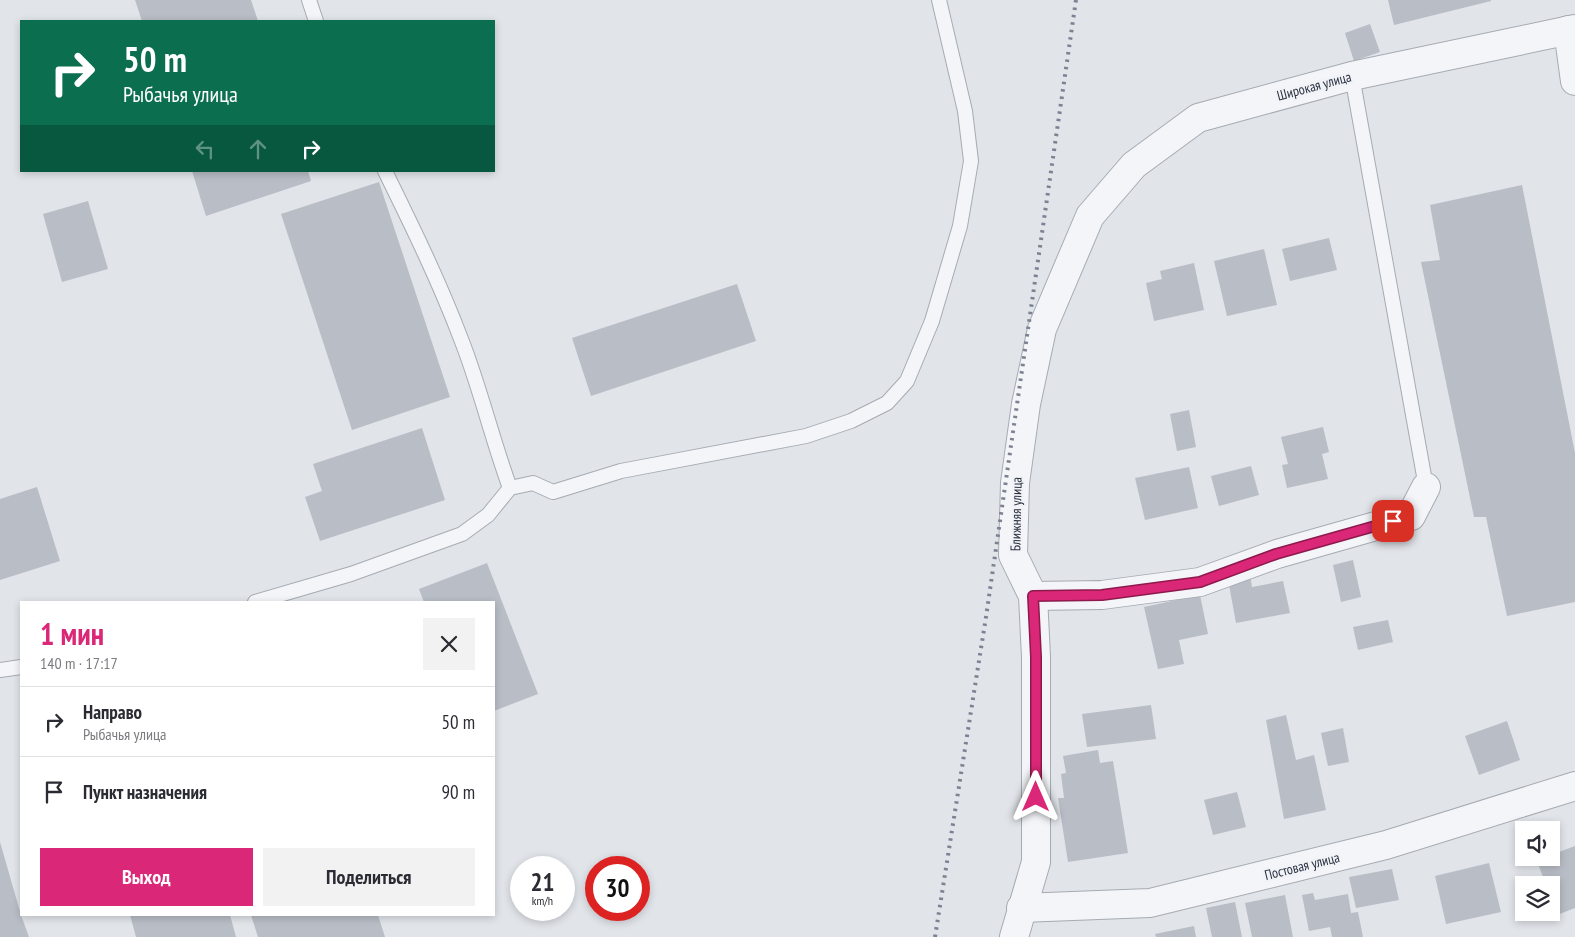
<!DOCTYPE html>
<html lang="ru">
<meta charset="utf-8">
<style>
:root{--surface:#fff;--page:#f2f2f3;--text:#2b2b33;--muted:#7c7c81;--line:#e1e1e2;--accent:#db2777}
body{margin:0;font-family:"PT Sans Narrow",sans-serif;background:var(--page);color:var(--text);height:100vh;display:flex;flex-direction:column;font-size:19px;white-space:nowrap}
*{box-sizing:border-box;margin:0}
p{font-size:16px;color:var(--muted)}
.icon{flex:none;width:28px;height:28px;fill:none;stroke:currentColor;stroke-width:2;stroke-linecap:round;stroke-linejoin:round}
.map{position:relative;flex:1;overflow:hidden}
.drawer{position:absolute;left:20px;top:601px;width:475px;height:315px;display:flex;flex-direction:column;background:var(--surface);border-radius:0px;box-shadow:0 2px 8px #0003}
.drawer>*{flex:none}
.banner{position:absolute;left:20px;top:20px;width:475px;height:152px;border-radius:0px;box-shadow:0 2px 8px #0003;background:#0b6e4f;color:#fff;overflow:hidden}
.fabs{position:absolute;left:1515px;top:821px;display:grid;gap:10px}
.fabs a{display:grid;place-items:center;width:45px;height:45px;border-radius:0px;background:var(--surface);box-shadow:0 2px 8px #0003;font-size:25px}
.speed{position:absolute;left:510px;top:856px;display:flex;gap:10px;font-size:25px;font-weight:700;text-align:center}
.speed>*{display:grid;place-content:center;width:65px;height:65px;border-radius:50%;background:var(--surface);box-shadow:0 2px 8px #0003;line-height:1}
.speed small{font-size:12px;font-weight:400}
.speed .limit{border:8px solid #d22;background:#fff;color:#111}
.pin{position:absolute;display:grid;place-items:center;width:42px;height:42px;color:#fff;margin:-21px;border-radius:10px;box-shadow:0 2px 8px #0006}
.me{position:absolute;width:55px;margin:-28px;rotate:0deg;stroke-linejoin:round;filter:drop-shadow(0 0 4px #0008)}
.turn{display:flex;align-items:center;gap:18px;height:105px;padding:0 20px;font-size:22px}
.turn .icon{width:65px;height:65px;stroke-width:2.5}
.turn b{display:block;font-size:35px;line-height:42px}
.lanes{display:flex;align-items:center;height:48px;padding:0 20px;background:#0003;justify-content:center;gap:25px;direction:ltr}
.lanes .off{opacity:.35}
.round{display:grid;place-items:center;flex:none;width:52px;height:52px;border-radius:0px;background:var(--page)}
.overview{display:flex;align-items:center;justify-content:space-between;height:85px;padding:0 20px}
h1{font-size:30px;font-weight:800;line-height:38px;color:var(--accent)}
.button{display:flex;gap:10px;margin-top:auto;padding:10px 20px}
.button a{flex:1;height:58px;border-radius:0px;background:var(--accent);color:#fff;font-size:20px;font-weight:800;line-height:58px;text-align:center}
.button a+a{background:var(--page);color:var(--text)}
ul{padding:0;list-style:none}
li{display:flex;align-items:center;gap:15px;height:70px;padding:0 20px;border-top:1px solid var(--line)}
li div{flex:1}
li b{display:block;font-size:19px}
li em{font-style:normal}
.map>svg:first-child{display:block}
</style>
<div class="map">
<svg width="1575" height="937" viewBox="0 0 1575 937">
<rect width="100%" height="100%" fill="#e1e4e9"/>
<!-- building -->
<g fill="#b9bdc6">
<polygon points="135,0 251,0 258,21 142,21"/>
<polygon points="1388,0 1491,0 1491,1 1394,25"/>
<polygon points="1370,24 1380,52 1354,61 1345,33"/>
<polygon points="192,171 308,171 311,181 206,216"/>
<polygon points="379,182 450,397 352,430 281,214"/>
<polygon points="1522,185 1575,453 1575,602 1507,616 1486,517 1474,517 1421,262 1440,260 1430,205"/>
<polygon points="88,201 108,269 62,282 43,214"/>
<polygon points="1329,238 1337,270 1290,281 1282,249"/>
<polygon points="1264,249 1277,305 1227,316 1214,261"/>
<polygon points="1194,263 1204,310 1154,321 1146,283 1162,279 1160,271"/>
<polygon points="737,284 756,341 591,396 572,338"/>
<polygon points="1189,410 1196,447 1177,451 1170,414"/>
<polygon points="1323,427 1329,452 1322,454 1328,479 1287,488 1282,465 1288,464 1281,437"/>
<polygon points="422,428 445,500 320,541 305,497 322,491 313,464"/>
<polygon points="1251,466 1259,495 1219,506 1211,476"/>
<polygon points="1189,467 1198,508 1145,520 1135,478"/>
<polygon points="37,487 60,561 0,580 0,499"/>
<polygon points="1353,560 1361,597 1341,602 1333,565"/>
<polygon points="487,563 538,694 494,711 494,602 424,602 419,589"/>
<polygon points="1249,569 1252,587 1283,581 1290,613 1236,623 1227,574"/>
<polygon points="1200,595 1208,634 1179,640 1184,664 1158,669 1144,607"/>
<polygon points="1388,620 1393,642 1358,650 1353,627"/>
<polygon points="1151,705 1156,739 1087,747 1082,714"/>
<polygon points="1286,715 1296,760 1314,755 1326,810 1284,819 1266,720"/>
<polygon points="1507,721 1520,760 1479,775 1465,736"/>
<polygon points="1343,728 1349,762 1328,766 1321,733"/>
<polygon points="1098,750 1100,763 1113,761 1128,853 1068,862 1058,798 1064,798 1061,774 1066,773 1063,756"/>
<polygon points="1237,792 1246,827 1213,835 1204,800"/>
<polygon points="0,842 21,915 29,937 0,937"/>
<polygon points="1575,846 1575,908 1557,915 1551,900 1551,885 1546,885 1537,861 1551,858 1551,855"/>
<polygon points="1489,863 1501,912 1446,924 1435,876"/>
<polygon points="1392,869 1399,900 1356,908 1349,877"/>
<polygon points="1313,893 1315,900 1348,894 1351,913 1358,912 1363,937 1332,937 1330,927 1309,931 1302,895"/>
<polygon points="1285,895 1293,937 1252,937 1245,903"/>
<polygon points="1235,902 1242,937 1212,937 1206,908"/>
<polygon points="130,915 230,915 236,937 136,937"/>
<polygon points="251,915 378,915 385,937 258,937"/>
<polygon points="1194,926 1196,937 1156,937 1155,934"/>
</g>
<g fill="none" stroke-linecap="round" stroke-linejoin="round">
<!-- service casing -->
<g stroke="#a6abb3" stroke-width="16">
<g id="service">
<polyline points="309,0 316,21"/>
<polyline points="1352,76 1426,487"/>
<path d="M385,171C412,226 439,281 461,339C480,387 492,439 510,488"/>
<polyline points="255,602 351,574 462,534 488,515 510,488 533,483 553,492 621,471 806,436 851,421 887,403 907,381 932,321 960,226 971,161 965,111 939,0"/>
<polyline points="0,670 21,667"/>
</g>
</g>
<!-- minor casing -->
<g stroke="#a6abb3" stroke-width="30">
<g id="minor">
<polyline points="1568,30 1575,81"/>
<polyline points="1033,596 1102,595 1200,582 1277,554 1411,516 1426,487"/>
<polyline points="1021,908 1150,903 1386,845 1575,786"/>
<polyline points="1014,937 1036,862 1036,657 1033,596 1013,555 1015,483 1026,404 1042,329 1090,216 1134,165 1198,118 1352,76 1575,29"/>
</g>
</g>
<!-- service -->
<use href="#service" stroke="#f4f5f8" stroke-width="14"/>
<!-- minor -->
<use href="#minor" stroke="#f4f5f8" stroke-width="28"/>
<!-- rail -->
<polyline stroke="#7b8292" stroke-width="4" stroke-dasharray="2.5 5" stroke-linecap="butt" points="935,937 986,617 1076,0"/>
</g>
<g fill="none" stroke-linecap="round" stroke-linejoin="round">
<!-- route casing -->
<g stroke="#8e194d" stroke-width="12">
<polyline id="route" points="1036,797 1036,657 1033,596 1102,595 1200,582 1276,554 1393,521"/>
</g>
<!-- route -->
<use href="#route" stroke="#db2777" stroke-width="9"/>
</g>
<g text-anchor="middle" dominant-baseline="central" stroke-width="5" stroke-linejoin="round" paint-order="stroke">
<!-- street labels -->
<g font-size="14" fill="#2a3140" stroke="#f1f3f7">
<text transform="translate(1314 86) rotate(-15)">Широкая улица</text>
<text transform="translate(1016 514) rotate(-89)">Ближняя улица</text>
<text transform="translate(1302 866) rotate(-14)">Постовая улица</text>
</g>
</g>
</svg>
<div class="fabs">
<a><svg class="icon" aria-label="sound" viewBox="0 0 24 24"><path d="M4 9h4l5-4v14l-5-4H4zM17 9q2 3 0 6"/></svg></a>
<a><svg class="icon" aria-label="layers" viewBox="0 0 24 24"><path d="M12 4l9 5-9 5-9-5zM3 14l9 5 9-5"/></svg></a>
</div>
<div class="speed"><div>21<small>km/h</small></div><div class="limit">30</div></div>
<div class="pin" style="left:1393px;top:521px;background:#d93025"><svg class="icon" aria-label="arrive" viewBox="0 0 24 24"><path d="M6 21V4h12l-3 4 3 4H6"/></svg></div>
<svg class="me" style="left:1036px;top:797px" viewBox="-20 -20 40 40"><path d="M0-17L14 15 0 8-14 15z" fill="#db2777" stroke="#fff" stroke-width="4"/></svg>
<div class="banner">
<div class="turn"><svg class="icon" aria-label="right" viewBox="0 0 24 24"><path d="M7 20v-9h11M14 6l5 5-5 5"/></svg><div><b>50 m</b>Рыбачья улица</div></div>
<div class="lanes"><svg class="icon off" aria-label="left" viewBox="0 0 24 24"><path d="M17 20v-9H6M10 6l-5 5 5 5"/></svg><svg class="icon off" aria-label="ahead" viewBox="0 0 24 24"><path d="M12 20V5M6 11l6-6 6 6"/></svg><svg class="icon" aria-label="right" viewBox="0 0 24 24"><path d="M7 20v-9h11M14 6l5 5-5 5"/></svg></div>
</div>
<section class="drawer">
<div class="overview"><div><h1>1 мин</h1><p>140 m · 17:17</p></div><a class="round"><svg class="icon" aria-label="close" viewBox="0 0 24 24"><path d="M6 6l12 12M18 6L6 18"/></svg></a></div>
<ul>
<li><svg class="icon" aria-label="right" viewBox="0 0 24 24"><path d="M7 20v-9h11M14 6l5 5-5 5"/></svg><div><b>Направо</b><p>Рыбачья улица</p></div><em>50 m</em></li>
<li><svg class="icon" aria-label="arrive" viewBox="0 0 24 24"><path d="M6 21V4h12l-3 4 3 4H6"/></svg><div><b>Пункт назначения</b></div><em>90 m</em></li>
</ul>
<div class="button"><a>Выход</a><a>Поделиться</a></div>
</section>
</div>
